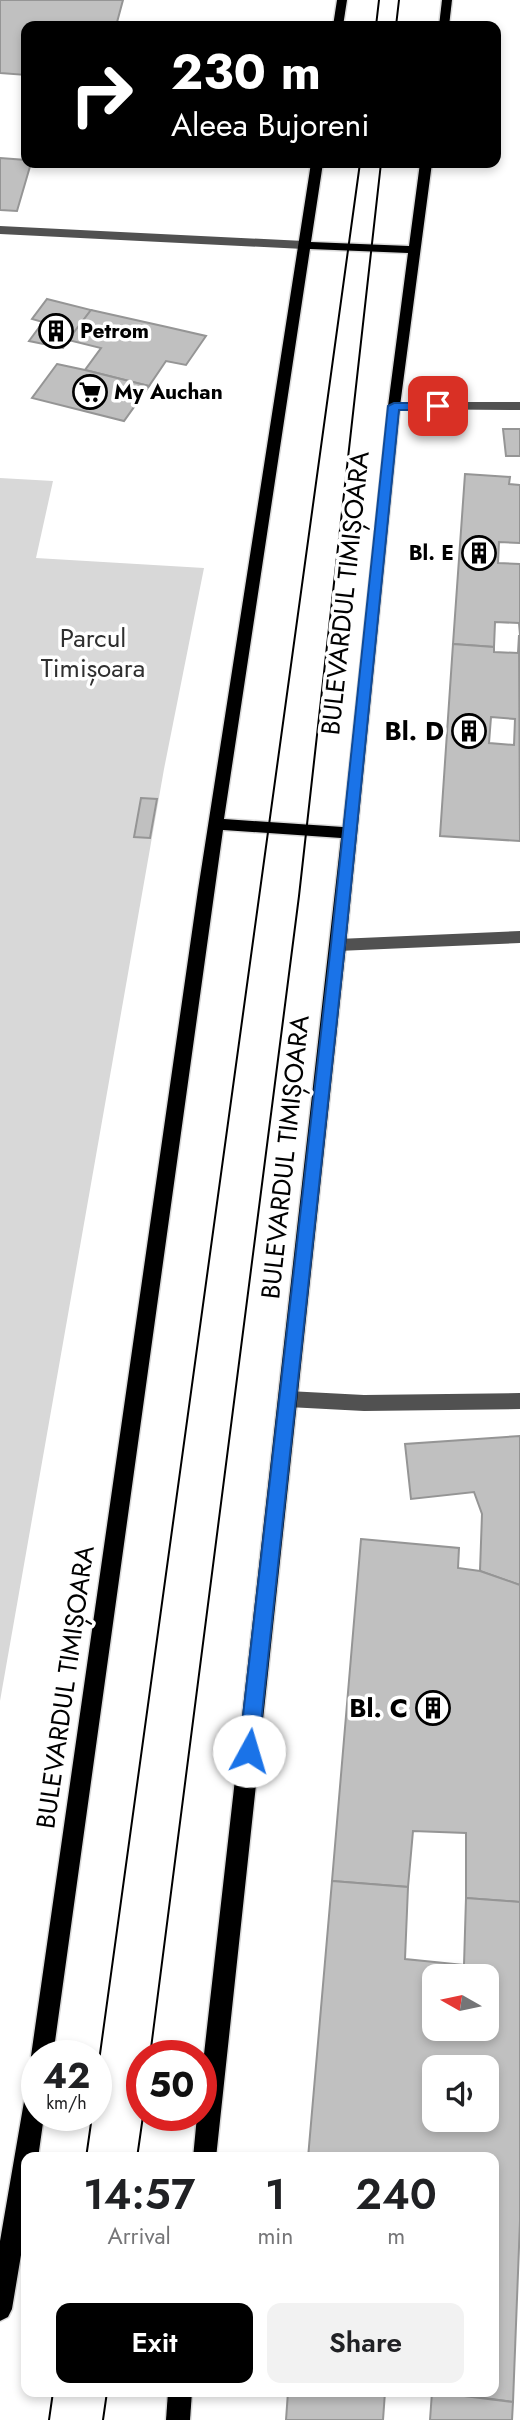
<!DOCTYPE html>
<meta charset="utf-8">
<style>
:root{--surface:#fff;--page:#f2f2f2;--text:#202124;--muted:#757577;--accent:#000}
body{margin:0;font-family:Jost,sans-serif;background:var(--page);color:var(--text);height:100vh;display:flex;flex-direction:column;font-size:26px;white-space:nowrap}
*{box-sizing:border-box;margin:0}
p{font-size:23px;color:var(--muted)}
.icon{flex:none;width:38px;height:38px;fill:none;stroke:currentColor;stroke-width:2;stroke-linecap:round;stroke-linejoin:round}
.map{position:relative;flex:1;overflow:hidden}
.side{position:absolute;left:21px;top:2152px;width:478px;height:245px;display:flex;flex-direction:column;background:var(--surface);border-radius:14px;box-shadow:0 4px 10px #0003}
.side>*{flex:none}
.banner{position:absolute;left:21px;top:21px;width:480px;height:147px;border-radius:14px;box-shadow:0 4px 10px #0003;background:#000;color:#fff;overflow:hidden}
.needle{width:46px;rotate:279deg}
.buttons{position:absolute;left:422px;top:1964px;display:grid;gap:14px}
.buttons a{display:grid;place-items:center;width:77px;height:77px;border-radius:14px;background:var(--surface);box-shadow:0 4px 10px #0003;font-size:35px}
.speed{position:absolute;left:21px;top:2040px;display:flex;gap:14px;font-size:35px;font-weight:700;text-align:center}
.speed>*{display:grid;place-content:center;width:91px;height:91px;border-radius:50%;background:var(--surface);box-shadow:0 4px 10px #0003;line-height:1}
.speed small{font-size:18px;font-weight:400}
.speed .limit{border:10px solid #d22;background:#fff;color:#111}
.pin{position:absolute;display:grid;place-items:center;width:60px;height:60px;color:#fff;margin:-30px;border-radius:14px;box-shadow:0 4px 10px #0006}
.me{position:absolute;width:77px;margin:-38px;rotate:6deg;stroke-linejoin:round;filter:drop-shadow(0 0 5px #0008)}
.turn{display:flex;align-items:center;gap:24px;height:147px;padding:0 35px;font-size:32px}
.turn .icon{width:91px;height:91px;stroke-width:2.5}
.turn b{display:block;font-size:49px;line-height:60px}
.eta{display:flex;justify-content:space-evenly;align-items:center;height:119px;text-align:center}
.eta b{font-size:42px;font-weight:600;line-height:49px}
.primary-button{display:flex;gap:14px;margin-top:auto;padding:14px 35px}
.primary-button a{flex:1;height:80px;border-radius:14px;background:var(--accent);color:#fff;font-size:28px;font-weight:600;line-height:80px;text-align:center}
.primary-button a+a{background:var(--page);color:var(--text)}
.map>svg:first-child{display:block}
</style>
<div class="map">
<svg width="520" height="2420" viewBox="0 0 520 2420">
<rect width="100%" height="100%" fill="#fff"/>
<!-- green -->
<polygon fill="#d8d8d8" points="0,478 53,481 36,558 204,568 164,769 0,1701"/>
<!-- building -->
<g fill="#c0c0c0" stroke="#959595" stroke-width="2" fill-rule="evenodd">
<polygon points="0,0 123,0 116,26 26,26 26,75 0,73"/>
<polygon points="0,158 26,160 26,163 31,163 17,211 0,210"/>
<polygon points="47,299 91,310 63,348 29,341 43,322 32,319"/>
<polygon points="91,310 167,327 206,336 186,365 166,361 149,386 85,370 101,348 68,340"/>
<polygon points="57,364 85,370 149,386 124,421 32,398"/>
<polygon points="503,429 520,429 520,456 506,456"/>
<polygon points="465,474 510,477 509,484 520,485 520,543 499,542 498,563 520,564 520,635 519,623 495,622 494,647 453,644"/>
<path d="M519,635L520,841L440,836L453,644L494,647V652L518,653ZM491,717L515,719L514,745L489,743Z"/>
<polygon points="141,798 157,799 150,838 134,837"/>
<polygon points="520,1436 520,1585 480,1571 482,1514 474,1492 411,1499 405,1444"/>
<polygon points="361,1539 459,1548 458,1568 480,1571 520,1585 520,1902 466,1898 466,1833 413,1831 408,1887 332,1881"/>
<path d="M332,1881L408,1887L405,1959L464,1965L466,1898L520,1902V2221L513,2402L440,2392H494V2158H308ZM434,1976H486V2028H434ZM434,2067H486V2119H434Z"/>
<polygon points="288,2392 385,2392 383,2420 286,2420"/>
<polygon points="432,2392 513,2402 512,2420 430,2420"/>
</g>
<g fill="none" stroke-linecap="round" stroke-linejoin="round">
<!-- major casing -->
<g stroke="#dbdbdb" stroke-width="3">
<g id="major">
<polygon points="337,0 347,0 343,26 333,26"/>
<polygon points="442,0 452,0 449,26 439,26"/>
<path d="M311,163H323L311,242L409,246L420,163H432L400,406L346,945L216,2158H193L197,2116H201V2081L341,838L223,830L53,2056H37V2065L31,2056L198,890ZM310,249L408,253L388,406L343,827L224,819Z"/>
<polygon points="37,2079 37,2116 44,2116 38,2158 26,2158 26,2225 12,2309 8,2317 0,2321 0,2241 26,2090 29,2082"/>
<polygon points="168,2392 192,2392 190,2420 166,2420"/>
</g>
</g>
<!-- minor -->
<g fill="#515151" fill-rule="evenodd">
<polygon points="0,226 304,241 310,245 304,249 0,234"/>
<polygon points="394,402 520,402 520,410 389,409 389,403"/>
<polygon points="520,931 520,943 338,951 330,945 338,939"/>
<polygon points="288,1391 364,1395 520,1393 520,1409 364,1411 288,1407 281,1405 279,1399 281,1393"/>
</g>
<!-- major -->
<use href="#major" fill="#000" fill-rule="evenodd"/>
<!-- tram -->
<g stroke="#000" stroke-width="2">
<polyline points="376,26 379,0"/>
<polyline points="396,26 399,0"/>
<polyline points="150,2056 299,896 381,163"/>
<polyline points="96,2083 360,163"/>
<polyline points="86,2158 92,2116"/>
<polyline points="137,2158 143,2116"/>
<polyline points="49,2420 53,2392"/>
<polyline points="103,2420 107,2392"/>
</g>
</g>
<!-- route -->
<polygon fill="#1a73e8" stroke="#114b97" stroke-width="2" points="394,403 438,403 444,406 438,410 399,410 345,945 258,1751 255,1758 249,1760 242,1758 239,1751 331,945 388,406"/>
<!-- icons -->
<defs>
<g id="building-ring" transform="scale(1.75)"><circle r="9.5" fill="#fff" stroke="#000" stroke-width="1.5"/><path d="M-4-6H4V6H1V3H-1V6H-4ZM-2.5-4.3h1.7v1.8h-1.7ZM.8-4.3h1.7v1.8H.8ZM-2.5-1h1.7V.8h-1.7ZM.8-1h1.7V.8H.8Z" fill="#000"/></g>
<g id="supermarket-ring" transform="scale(1.75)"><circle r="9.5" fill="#fff" stroke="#000" stroke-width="1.5"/><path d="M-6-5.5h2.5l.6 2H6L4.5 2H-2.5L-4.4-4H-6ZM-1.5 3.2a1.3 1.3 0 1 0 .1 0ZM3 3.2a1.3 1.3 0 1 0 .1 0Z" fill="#000"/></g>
</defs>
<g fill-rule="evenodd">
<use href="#building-ring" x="56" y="331"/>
<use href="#supermarket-ring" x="90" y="392"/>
<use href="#building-ring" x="479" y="553"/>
<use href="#building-ring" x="469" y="731"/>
<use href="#building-ring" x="433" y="1708"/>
</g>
<g text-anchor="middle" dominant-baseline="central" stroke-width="7" stroke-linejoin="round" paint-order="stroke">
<!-- far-poi labels -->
<g font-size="21" font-weight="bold" fill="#000" stroke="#fff" text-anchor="start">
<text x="80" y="331">Petrom</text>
<text x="114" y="392">My Auchan</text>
<text x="454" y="553" text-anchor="end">Bl. E</text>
</g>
<!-- street labels -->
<g font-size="26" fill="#000" stroke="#fff">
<text transform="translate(345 593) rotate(-84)">BULEVARDUL TIMIȘOARA</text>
<text transform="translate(285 1157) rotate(-84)">BULEVARDUL TIMIȘOARA</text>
<text transform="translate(65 1687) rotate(-82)">BULEVARDUL TIMIȘOARA</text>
</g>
<!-- park labels -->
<g font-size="26" fill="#2f2f2f" stroke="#fff">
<text x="93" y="638">Parcul<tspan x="93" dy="30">Timișoara</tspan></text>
</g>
<!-- poi labels -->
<g font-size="26" font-weight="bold" fill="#000" stroke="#fff" text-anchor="end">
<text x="444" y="731">Bl. D</text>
<text x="408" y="1708">Bl. C</text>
</g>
</g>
</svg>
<div class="buttons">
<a><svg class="needle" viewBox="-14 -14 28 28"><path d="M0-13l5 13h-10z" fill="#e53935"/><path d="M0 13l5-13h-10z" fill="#757577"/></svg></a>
<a><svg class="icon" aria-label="sound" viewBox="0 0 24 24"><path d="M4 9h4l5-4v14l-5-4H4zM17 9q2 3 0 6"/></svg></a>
</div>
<div class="speed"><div>42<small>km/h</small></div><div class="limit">50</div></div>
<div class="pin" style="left:438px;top:406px;background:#d93025"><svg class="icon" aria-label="arrive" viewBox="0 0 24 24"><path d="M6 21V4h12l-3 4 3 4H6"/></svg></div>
<svg class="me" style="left:249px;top:1751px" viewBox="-20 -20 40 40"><circle r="19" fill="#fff"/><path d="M0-13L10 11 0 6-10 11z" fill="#1a73e8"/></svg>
<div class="banner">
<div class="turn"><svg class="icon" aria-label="right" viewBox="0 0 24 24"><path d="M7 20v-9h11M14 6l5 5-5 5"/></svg><div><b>230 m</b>Aleea Bujoreni</div></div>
</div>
<section class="side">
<div class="eta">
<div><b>14:57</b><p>Arrival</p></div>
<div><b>1</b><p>min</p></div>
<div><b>240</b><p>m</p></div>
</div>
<div class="primary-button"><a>Exit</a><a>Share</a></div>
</section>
</div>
